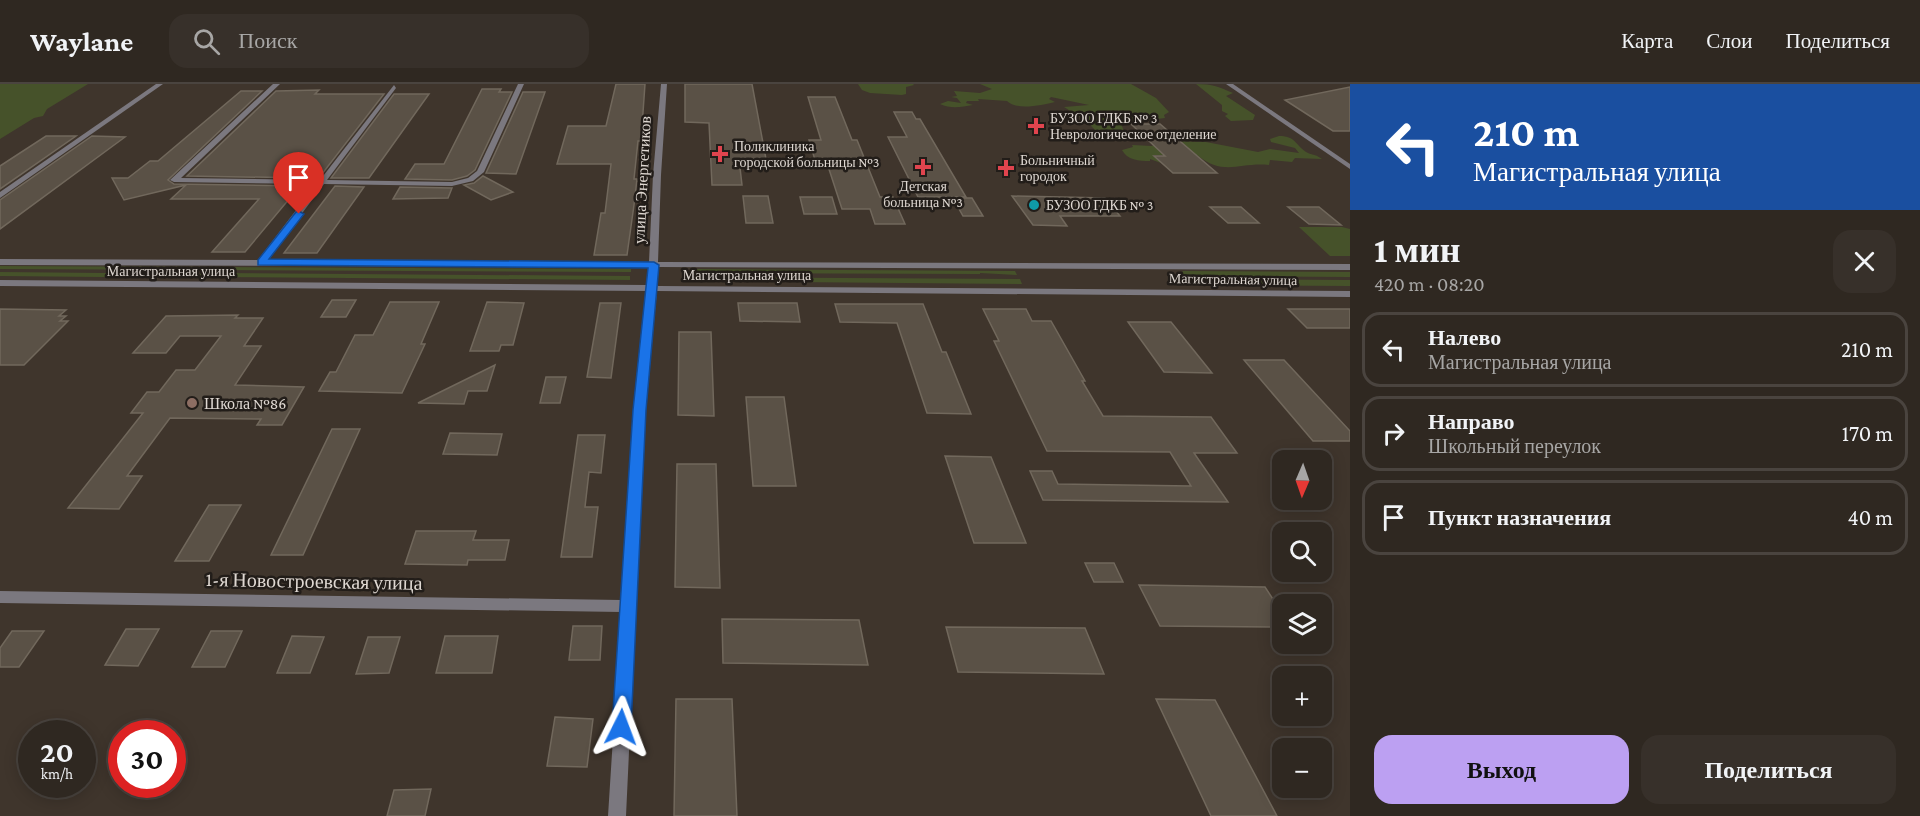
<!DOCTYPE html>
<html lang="ru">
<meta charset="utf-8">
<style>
:root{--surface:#2f2821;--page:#37302a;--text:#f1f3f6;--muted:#a7a6a5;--line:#4a443f;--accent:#bca0f2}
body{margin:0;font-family:"Crimson Pro",serif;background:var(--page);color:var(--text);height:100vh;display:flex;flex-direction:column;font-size:22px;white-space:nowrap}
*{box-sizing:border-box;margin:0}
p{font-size:20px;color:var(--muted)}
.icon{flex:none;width:33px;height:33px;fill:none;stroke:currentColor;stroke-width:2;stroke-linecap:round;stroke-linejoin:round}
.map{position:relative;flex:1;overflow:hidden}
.sheet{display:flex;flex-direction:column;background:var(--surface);width:570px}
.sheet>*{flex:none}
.banner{background:#1a4fa0;color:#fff;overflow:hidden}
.needle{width:39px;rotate:182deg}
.fabs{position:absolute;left:1272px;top:366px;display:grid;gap:12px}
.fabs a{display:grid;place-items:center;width:60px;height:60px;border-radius:12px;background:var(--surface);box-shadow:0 3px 15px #0003,0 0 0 2px var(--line);font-size:30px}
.speed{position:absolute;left:18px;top:636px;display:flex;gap:12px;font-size:30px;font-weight:700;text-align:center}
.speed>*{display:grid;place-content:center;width:78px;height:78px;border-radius:50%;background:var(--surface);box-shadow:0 3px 15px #0003,0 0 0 2px var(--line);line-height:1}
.speed small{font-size:15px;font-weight:400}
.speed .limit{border:9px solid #d22;background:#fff;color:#111}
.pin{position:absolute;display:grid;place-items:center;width:51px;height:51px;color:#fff;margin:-62px -26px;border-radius:50% 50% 50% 0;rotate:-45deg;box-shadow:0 0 6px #0007}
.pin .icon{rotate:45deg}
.me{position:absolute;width:66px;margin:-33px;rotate:3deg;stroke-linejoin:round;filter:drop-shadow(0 0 4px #0008)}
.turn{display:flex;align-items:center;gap:21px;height:126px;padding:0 24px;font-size:27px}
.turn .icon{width:78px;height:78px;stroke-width:2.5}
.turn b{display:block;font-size:42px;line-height:51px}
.round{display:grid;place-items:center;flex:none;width:63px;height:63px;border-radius:18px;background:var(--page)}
.overview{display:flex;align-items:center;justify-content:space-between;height:102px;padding:0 24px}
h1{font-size:36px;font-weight:700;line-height:45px}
.action{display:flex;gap:12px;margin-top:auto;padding:12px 24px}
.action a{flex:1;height:69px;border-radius:18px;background:var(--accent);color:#111;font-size:24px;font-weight:700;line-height:69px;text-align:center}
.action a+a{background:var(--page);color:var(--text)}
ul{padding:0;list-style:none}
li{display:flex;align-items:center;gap:18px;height:75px;margin:0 12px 9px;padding:0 12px;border:3px solid var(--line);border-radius:18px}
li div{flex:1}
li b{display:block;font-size:22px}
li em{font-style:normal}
header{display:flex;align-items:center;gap:36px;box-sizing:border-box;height:84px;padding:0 30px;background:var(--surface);border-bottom:2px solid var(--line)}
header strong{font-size:28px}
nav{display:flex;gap:33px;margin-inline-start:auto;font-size:21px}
.search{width:420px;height:54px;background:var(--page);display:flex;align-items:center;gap:15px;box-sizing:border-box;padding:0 21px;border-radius:18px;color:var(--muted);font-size:22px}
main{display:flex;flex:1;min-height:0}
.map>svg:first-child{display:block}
</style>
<header>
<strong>Waylane</strong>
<div class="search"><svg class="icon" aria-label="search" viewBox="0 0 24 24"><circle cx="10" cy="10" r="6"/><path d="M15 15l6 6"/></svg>Поиск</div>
<nav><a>Карта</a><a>Слои</a><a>Поделиться</a></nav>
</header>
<main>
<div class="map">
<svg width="1350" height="732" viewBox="0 0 1350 732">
<rect width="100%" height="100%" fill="#3f352c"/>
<!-- green -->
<g fill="#46522a">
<polygon points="0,0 88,0 47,25 43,32 34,34 0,55"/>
<polygon points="858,0 913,0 914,1 906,3 906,10 902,11 870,9 862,6"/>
<path d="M980,0H1131L1156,14L1169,28L1164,31L1165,34L1123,39L1121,40L1127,54L1098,53C1096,50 1096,46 1093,44C1087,36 1073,29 1064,23L1089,21L1051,13L1049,15L1055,18C1042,21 1017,27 1007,17L978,15L979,17H967L966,19L973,21C961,23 951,25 940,20L948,17L961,19L957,14L951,13L957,12L954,7L980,9L992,5Z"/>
<path d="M1196,0C1213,0 1219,3 1233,9L1226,12L1255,31L1253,36L1231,37L1225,32L1228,30L1222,27V21Z"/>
<path d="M1279,52C1297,52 1295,62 1308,69C1313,71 1317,71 1322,75L1295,74L1292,78L1270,76L1269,81C1239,78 1224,93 1197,71H1153L1161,79L1150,75V77C1139,77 1127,76 1122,66L1133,63L1132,61L1152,62L1157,57H1161L1206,58L1258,68L1270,65L1299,69L1295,64L1271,58L1270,55Z"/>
<polygon points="1299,143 1342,143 1350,145 1350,172 1330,172"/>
<polygon points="0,182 212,183 210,186 0,185"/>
<polygon points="223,183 631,185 631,188 220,186"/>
<polygon points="697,185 1015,187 1017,191 980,189 980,190 697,189"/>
<polygon points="1183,187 1350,188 1350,193 1179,192"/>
<polygon points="0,188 206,190 203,194 0,192"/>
<polygon points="216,189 630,192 630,196 213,193"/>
<polygon points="687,193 1020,195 1022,200 687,197"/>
<polygon points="1182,195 1350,196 1350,202 1196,201"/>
</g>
<!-- building -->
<g fill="#5a5146" stroke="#71685c" stroke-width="1.5">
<polygon points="616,0 645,0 641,57 638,57 634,95 637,95 634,121 627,171 594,171 601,129 605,129 611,80 557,80 568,42 606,42"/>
<polygon points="685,0 752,0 766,75 739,75 742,101 712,101 709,39 685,38"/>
<polygon points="1350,3 1350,47 1333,47 1285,16"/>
<polygon points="482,5 501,5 499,8 512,8 475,86 467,92 452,96 405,95 415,80 444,80"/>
<polygon points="319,6 315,10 384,10 322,90 315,85 308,94 187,92 276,7"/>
<polygon points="241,7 262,7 168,96 174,100 300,102 245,168 212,168 259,115 171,115 186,101 124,116 112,94 128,94 150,77 158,77"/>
<polygon points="523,8 545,8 516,90 486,89"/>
<polygon points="394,10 429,10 369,94 331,94"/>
<polygon points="808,13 835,13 852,56 857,56 880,113 893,113 905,140 875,140 870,125 842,125 826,76 815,76 809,56 821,56"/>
<polygon points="894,28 912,28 916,35 920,35 966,113 918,113 888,53 907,53"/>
<polygon points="1131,40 1160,40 1217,89 1173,89 1154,72 1165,72"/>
<polygon points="46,52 76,52 0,105 0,82"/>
<polygon points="92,52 125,53 0,145 0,116"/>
<polygon points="483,92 513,108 491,116 464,101 474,99"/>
<polygon points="335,102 364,103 317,169 284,169"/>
<polygon points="400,103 452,104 448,114 393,115"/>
<polygon points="743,112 768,112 773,139 746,139"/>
<polygon points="1012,112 1105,114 1120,132 1060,132 1067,142 1033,141"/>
<polygon points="800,113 832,113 837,130 804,130"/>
<polygon points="953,114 972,114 983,132 963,132"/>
<polygon points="1210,123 1241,123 1259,139 1228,139"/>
<polygon points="1288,123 1319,123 1341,141 1309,140"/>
<polygon points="332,216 356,216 346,233 321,233"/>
<polygon points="390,218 439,218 421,260 425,260 402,309 319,307 330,288 336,288 355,251 373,251"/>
<polygon points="487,218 524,219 513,261 501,261 499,267 470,267"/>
<polygon points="600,219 621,219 611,294 587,293"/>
<polygon points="738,219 797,219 800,238 740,237"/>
<polygon points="835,220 923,220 942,268 946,268 971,330 927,329 897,239 840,238"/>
<polygon points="0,225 66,226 59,232 66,232 60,237 68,237 24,281 0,281"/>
<polygon points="983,225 1026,225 1032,237 1051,237 1085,297 1082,297 1103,332 1211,333 1237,369 1194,369 1228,418 1043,416 1030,387 1052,387 1058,400 1191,402 1170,368 1047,367 994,257 999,257"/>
<polygon points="1288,225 1350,225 1350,244 1307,244"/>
<polygon points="238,231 235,234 263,234 244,262 261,262 235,301 304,303 282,341 257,341 261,335 170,334 127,392 142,392 119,425 68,424 143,329 131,329 147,308 159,308 176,286 195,286 221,252 180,252 166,269 133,269 166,232"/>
<polygon points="1128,238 1171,238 1212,289 1164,288"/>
<polygon points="679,248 711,248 714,332 678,331"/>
<polygon points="1244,276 1284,276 1350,347 1350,357 1313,357"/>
<polygon points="495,281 487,307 468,307 464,320 418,319"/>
<polygon points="546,293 566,293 560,319 540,319"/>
<polygon points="746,313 784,313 796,402 753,402"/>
<polygon points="332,345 360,345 303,471 271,471"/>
<polygon points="450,349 502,350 497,371 443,370"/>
<polygon points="578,351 605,351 601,389 589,388 585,423 598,423 592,473 561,473"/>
<polygon points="945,372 991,373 1026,459 974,459"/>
<polygon points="677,380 716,380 720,504 675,503"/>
<polygon points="209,421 241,421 209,477 175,477"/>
<polygon points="416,447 476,447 473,456 509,456 505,476 468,476 467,481 405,480"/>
<polygon points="1085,479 1114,479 1123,498 1094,498"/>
<polygon points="1139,501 1265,503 1282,529 1282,543 1160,542"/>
<polygon points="722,535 859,536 868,581 723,579"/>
<polygon points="573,542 602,542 600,576 569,576"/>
<polygon points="946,543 1085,544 1104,590 958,588"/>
<polygon points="126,545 159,545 138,582 105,581"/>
<polygon points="12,547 44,547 19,583 0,583 0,564"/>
<polygon points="211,547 242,547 225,583 192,583"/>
<polygon points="292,552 324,553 310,589 277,589"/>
<polygon points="445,552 498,552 492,589 436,589"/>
<polygon points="368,553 400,553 389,589 356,590"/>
<polygon points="676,615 732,615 737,732 674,732"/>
<polygon points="1156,615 1215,616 1277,732 1211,732"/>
<polygon points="555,633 593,635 587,683 547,682"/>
<polygon points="431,705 425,732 387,732 394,706"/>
</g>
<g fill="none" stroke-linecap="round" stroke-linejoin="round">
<!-- minor -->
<g fill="#7b787f" fill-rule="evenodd">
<polygon points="156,0 163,0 0,114 0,108"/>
<polygon points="273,0 280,0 181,94 320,96 394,1 396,4 327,96 452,98 468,94 477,87 518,0 524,0 484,88 473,97 452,102 324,100 267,176 649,178 653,91 661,0 667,0 661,91 658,178 1350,180 1350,186 658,183 658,202 1350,207 1350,213 657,207 645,326 626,732 608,732 621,528 0,519 0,507 621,516 633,326 648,207 0,202 0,196 648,201 649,183 0,181 0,175 258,176 316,100 174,98 170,96"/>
<polygon points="1226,0 1233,0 1350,80 1350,85"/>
</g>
</g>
<!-- route -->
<polygon fill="#1a73e8" stroke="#114b97" stroke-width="1.5" points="299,127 304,130 269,175 654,178 659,181 646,326 631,643 628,649 621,652 615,649 612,643 633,326 648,184 258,181 258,176 296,128"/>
<!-- markers -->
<g fill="#e0444e" stroke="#221d19" stroke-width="2">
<path d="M1033 33h6v6h6v6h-6v6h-6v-6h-6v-6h6z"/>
<path d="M717 61h6v6h6v6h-6v6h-6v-6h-6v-6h6z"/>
<path d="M920 74h6v6h6v6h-6v6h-6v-6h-6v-6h6z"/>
<path d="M1003 75h6v6h6v6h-6v6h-6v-6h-6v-6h6z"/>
</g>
<circle fill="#0f9aa8" stroke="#221d19" stroke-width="2" cx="1034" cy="121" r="6"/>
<circle fill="#8d6e63" stroke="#221d19" stroke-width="2" cx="192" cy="319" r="6"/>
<g text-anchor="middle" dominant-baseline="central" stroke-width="5" stroke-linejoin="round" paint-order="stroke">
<!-- far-poi labels -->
<g font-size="14" fill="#dfd8d2" stroke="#221d19" text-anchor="start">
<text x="1050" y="34">БУЗОО ГДКБ № 3<tspan x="1050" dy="16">Неврологическое отделение</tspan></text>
<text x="734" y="62">Поликлиника<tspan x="734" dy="16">городской больницы №3</tspan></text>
<text x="1020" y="76">Больничный<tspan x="1020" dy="16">городок</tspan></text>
<text x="923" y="102" text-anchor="middle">Детская<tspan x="923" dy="16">больница №3</tspan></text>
<text x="1046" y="121">БУЗОО ГДКБ № 3</text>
</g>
<!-- far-street labels -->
<g font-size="14" fill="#dfd8d2" stroke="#221d19">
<text x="171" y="187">Магистральная улица</text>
<text x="747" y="191">Магистральная улица</text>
<text transform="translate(1233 195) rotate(1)">Магистральная улица</text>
</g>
<!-- street labels -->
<g font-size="16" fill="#dfd8d2" stroke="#221d19">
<text transform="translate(642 96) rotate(-87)">улица Энергетиков</text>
</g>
<!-- poi labels -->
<g font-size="16" fill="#dfd8d2" stroke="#221d19" text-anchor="start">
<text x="204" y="319">Школа №86</text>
</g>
<!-- near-street labels -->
<g font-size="20" fill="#dfd8d2" stroke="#221d19">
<text transform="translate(314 497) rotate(1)">1-я Новостроевская улица</text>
</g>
</g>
</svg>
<div class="fabs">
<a><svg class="needle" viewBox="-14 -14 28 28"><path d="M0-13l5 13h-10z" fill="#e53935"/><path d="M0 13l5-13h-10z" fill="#a7a6a5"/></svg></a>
<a><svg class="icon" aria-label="search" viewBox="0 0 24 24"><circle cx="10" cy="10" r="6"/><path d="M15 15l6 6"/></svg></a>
<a><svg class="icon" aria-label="layers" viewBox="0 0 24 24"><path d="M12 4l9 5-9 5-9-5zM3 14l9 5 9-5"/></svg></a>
<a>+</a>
<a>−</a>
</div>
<div class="speed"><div>20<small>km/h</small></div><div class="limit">30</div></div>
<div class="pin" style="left:299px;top:130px;background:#d93025"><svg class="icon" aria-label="arrive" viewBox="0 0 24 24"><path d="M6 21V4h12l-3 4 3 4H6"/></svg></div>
<svg class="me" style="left:621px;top:643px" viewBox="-20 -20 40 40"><path d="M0-17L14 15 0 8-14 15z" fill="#1a73e8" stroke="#fff" stroke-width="4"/></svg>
</div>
<section class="sheet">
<div class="banner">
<div class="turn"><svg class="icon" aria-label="left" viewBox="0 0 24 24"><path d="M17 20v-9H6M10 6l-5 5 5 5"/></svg><div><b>210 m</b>Магистральная улица</div></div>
</div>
<div class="overview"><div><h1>1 мин</h1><p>420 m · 08:20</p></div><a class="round"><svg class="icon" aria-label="close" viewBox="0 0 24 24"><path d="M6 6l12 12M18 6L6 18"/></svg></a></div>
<ul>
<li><svg class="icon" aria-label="left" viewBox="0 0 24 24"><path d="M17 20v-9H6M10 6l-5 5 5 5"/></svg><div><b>Налево</b><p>Магистральная улица</p></div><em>210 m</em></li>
<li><svg class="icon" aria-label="right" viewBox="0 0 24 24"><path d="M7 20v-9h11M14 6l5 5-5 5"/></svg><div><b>Направо</b><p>Школьный переулок</p></div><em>170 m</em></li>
<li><svg class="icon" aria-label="arrive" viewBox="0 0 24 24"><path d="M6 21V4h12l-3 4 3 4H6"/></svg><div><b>Пункт назначения</b></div><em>40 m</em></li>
</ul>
<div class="action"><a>Выход</a><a>Поделиться</a></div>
</section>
</main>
